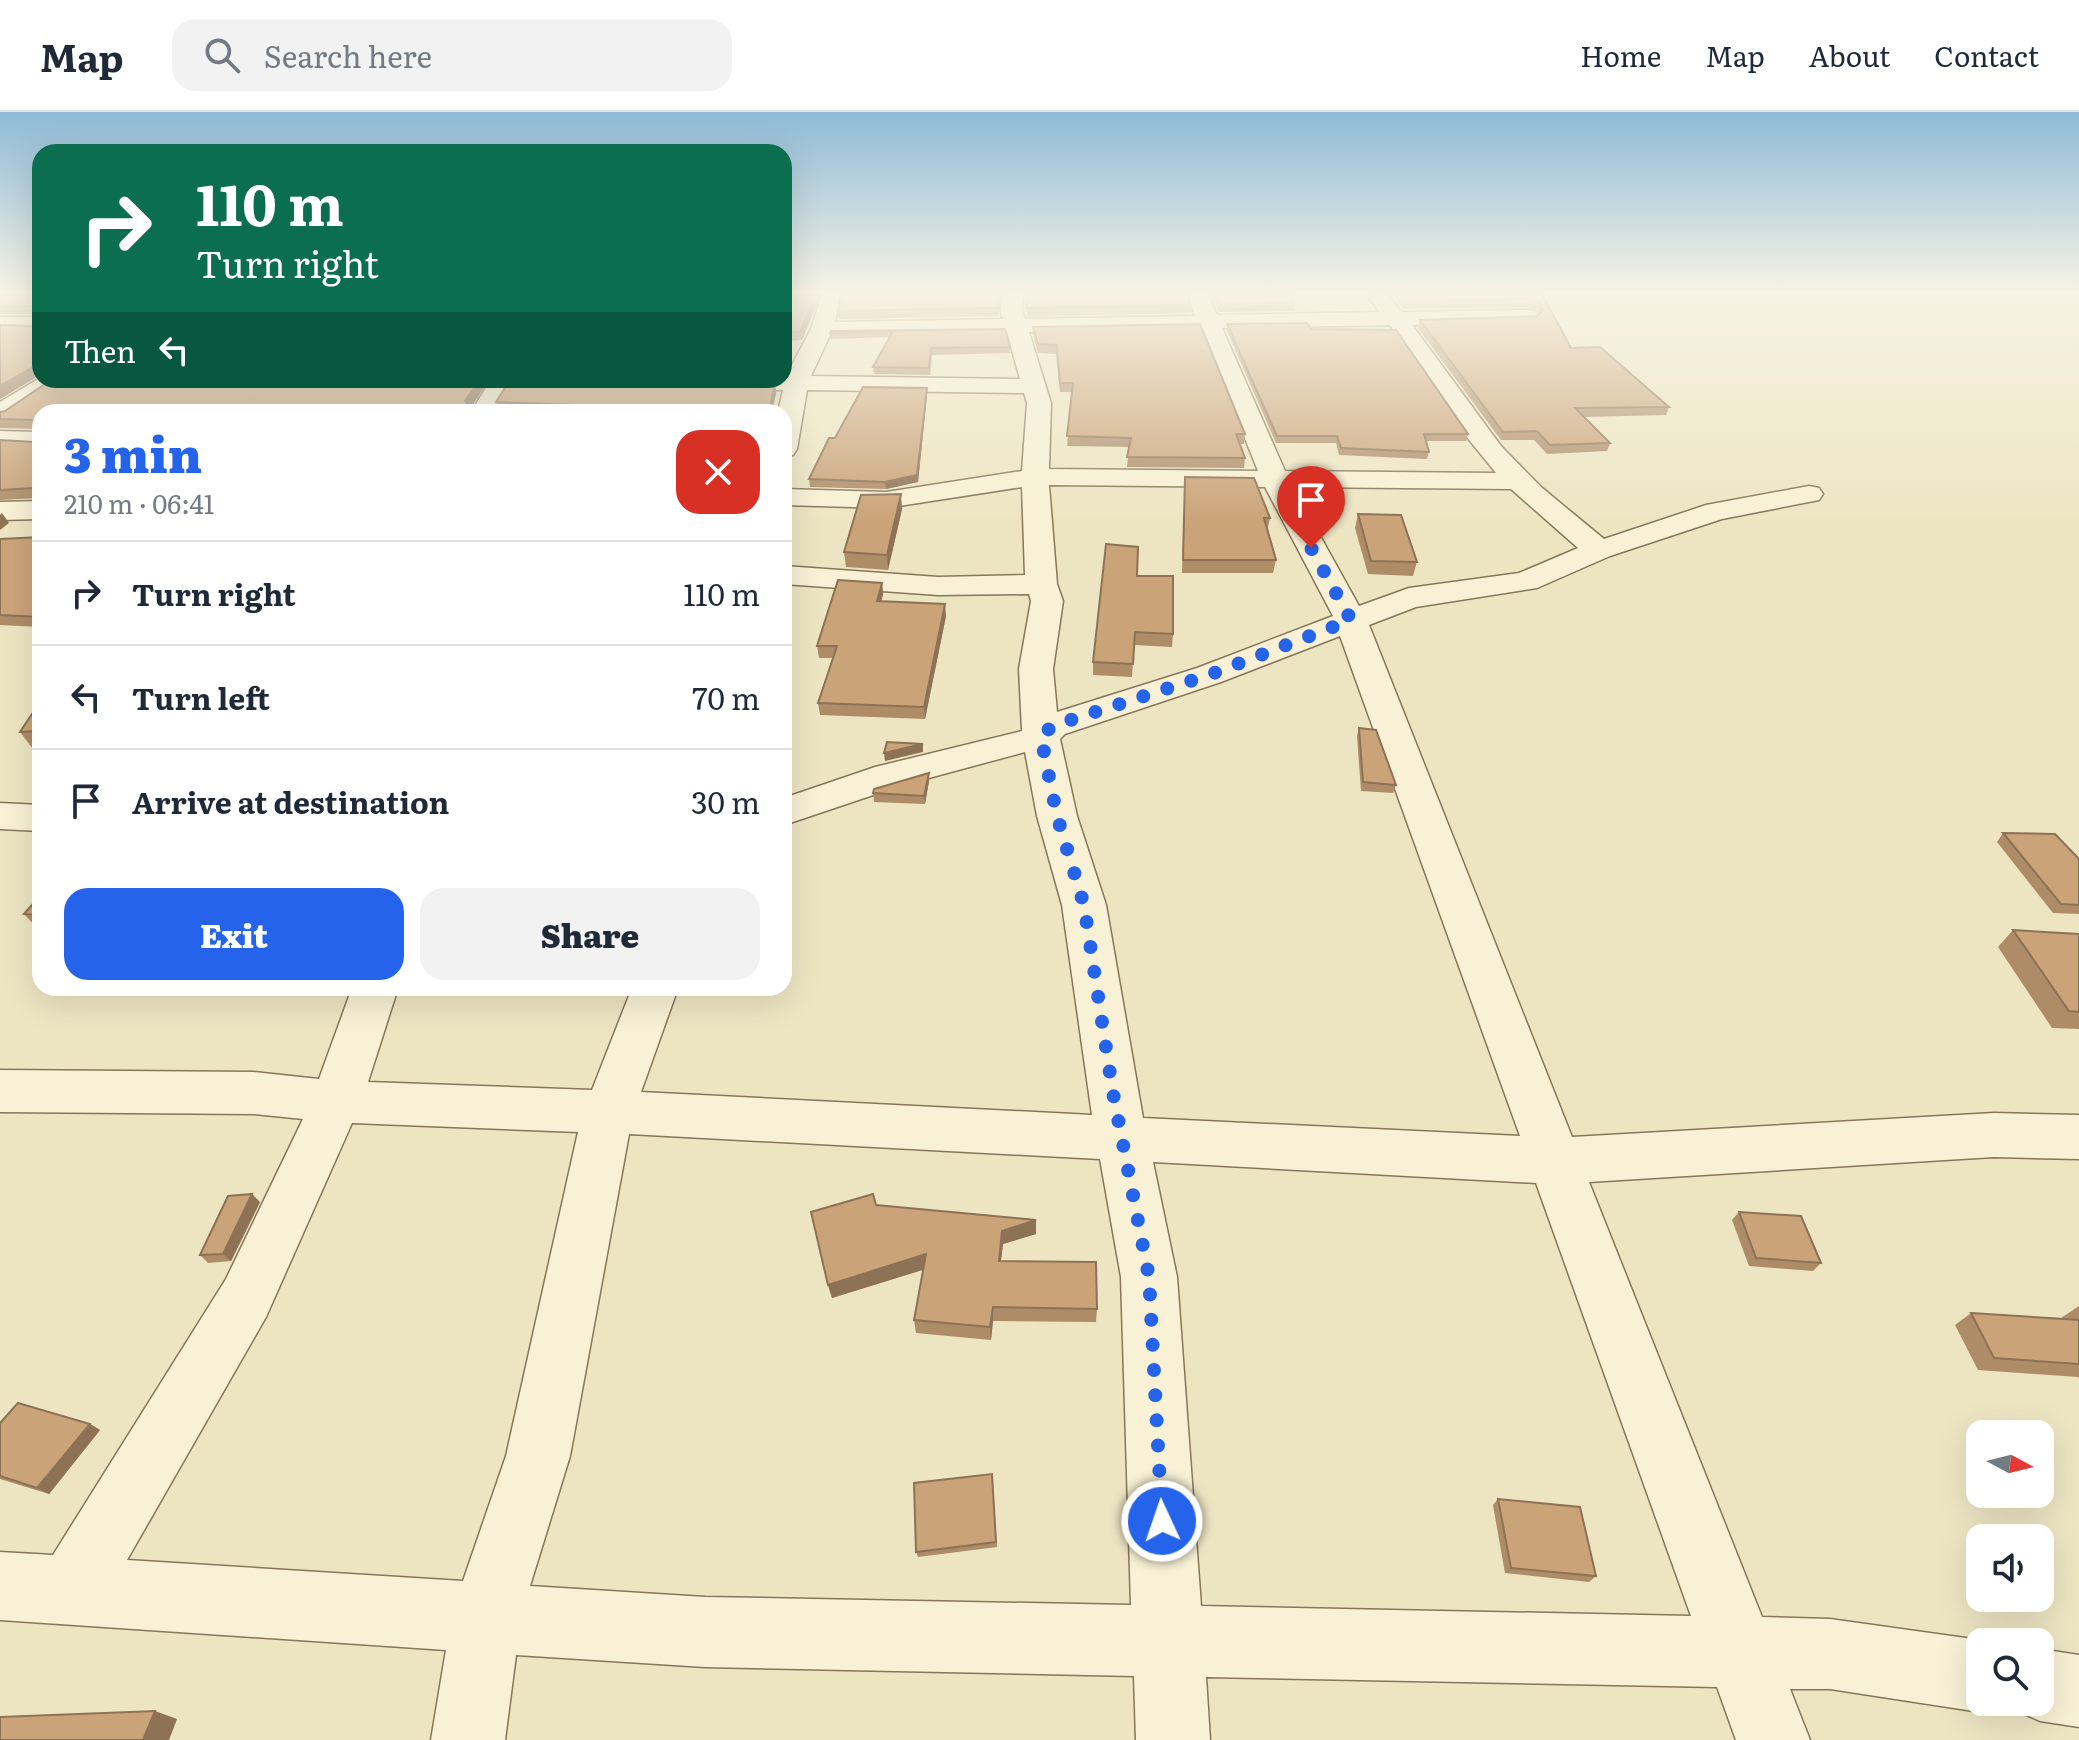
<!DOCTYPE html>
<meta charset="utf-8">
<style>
:root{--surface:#fff;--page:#f2f2f3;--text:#1f2937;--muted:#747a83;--line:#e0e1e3;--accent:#2563eb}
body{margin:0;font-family:Literata,serif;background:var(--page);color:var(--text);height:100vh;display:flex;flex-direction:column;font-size:30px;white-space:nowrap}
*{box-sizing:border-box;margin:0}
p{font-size:26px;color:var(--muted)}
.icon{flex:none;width:44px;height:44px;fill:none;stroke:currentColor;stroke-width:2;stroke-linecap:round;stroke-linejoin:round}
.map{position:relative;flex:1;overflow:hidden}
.drawer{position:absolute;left:32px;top:292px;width:760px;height:592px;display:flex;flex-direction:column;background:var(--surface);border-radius:24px;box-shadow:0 8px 32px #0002}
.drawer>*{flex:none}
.banner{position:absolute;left:32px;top:32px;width:760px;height:244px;border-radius:24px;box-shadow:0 8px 32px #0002;background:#0b6e4f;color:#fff;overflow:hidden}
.needle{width:52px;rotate:97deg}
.fabs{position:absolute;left:1966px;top:1308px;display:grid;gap:16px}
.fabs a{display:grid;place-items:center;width:88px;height:88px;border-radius:16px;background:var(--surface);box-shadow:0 8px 32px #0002;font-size:40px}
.pin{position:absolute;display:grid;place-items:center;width:68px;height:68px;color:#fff;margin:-82px -34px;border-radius:50% 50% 50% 0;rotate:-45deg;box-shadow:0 0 8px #0007}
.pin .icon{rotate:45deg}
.me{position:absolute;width:88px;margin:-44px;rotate:357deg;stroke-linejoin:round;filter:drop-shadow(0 0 6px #0008)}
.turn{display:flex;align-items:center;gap:28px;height:168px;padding:0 32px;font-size:36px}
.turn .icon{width:104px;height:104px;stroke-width:2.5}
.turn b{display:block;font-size:56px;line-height:68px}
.then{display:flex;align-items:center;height:76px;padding:0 32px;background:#0003;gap:16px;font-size:30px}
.round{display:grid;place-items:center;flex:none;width:84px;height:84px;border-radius:24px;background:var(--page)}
.headline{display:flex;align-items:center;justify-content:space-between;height:136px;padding:0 32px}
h1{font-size:48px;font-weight:800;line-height:60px;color:var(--accent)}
.primary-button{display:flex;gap:16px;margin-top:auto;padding:16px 32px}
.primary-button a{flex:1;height:92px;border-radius:24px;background:var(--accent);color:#fff;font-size:32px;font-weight:800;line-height:92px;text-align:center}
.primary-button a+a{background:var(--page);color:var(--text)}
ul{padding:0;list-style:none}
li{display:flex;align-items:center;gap:24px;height:104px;padding:0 32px;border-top:2px solid var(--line)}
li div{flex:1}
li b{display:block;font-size:30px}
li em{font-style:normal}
header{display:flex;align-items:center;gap:48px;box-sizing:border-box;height:112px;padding:0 40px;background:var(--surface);border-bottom:2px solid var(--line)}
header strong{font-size:38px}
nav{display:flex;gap:44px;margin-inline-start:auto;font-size:28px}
.search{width:560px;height:72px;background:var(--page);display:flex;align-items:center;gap:20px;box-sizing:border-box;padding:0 28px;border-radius:24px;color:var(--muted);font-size:30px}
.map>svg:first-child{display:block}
</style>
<header>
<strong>Map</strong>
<div class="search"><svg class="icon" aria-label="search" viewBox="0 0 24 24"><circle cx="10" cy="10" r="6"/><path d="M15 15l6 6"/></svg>Search here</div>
<nav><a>Home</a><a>Map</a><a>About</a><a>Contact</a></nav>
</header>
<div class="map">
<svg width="2079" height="1628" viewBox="0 0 2079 1628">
<rect width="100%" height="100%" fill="#ede5c2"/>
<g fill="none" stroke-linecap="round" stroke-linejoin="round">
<!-- minor casing -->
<g stroke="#86765a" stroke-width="3">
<g id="minor">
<path d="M822,182H842L835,210L1003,207L1000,197L1004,182H1024L1022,197L1025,207L1195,204L1187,182H1207L1217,203L1380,200L1370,187L1374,182L1387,183L1402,200L1527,198L1535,199L1538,204L1535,209L1412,213L1501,334L1541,375L1604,427L1706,393L1809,374L1819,376L1823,382L1819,388L1722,407L1610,444L1537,476L1416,495L1369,513L1572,1025L1994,1001L2079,1003V1047L1994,1045L1589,1070L1762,1505L1830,1507L1980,1528L1985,1530H1980V1590H2004L1980,1600L1830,1577H1790L1810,1628H1736L1717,1575L1206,1565L1210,1628H1136L1134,1564L705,1555L516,1543L505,1628H431L446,1538L0,1508V1440L53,1443L226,1167L303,1007L254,1002L0,1000V958L254,960L319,967L352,876H398L368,970L592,978L632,876H678L641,980L1092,1003L1062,793L1037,704L1025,640L903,673L784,713V686L875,655L1022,619L1019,557L1031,489L1029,482L938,483L784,472V454L938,465L1025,463L1022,375L886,396L784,393V377L886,380L1022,359L1027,291L1024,281L807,278L797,337L793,343L784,345V300H778L783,278L612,275L604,273L600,268H784L811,217ZM1390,213L1466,324L1496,361L1285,359L1222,216ZM1201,217L1258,359L1049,357L1051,291L1029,220ZM1007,220L1020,267L811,264L830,223ZM1049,373L1265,375L1333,504L1197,556L1057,600L1053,557L1063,489L1057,472ZM1293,375L1511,377L1578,436L1519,461L1409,476L1359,494ZM1340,524L1520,1024L1143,1006L1106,793L1077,704L1060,627L1065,622L1221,570ZM352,1011L578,1020L506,1344L463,1469L127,1448L266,1205ZM629,1022L1100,1047L1121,1165L1131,1493L705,1485L530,1474L570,1344ZM1153,1050L1536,1071L1691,1504L1201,1494L1177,1165Z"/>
<rect x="0" y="205" width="40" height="14"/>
<polygon points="40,266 66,268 9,306 0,309 0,290"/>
<polygon points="491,268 515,268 495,300 471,300"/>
<polygon points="0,319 40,320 40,336 0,335"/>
<polygon points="40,389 40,407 0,408 0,390"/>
<polygon points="0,691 40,693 40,719 0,717"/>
<polygon points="2040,1537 2079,1543 2079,1615 2040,1609 2015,1598 2011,1590 2040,1590"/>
</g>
</g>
<!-- minor -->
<use href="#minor" fill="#f8f1d5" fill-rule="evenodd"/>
</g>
<!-- wall -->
<g fill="#ae8c68">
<polygon points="0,182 40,182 40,263 0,287 0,213 35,214 38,211 38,202 0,202"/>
<polygon points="784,182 821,182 802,228 787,229 784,244"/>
<polygon points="1026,182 1191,193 1191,201 1027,204"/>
<polygon points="1210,182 1289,182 1295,190 1294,199 1219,200"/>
<polygon points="1392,182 1542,182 1571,236 1669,295 1666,303 1583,305 1610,331 1607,339 1547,342 1534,328 1501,328 1418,216 1420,208 1537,204 1539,202 1538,197 1527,195 1403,197"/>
<polygon points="998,193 999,204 839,207 838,199"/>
<polygon points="1227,212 1311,217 1468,322 1466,329 1426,329 1429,340 1427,347 1339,343 1336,331 1276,331 1227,219"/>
<polygon points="1033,215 1245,322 1244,332 1240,332 1245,346 1244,356 1127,355 1129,335 1067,334 1072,280 1060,280 1056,242 1038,241 1033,223"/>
<polygon points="1005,217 1010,235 1010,241 932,243 930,263 874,262 873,255 889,225 831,227 830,221 831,219"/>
<polygon points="51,268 489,268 470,297 40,300 40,386 0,388 0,328 34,330 37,327 37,317 0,316 0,300 5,299"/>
<polygon points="610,269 775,272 776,281 772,300 521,300 499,299 496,290"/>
<polygon points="927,276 927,283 918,370 886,377 810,375 809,367 835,326"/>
<polygon points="1185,365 1270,406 1267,419 1276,448 1273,461 1182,461"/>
<polygon points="902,397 888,458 846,455 844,440"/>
<polygon points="1358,402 1417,450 1413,464 1368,462 1355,416"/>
<polygon points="40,425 40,515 0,513 0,427"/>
<polygon points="1137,464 1173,522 1172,535 1134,533 1132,565 1093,563 1093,550"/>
<polygon points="882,471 883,482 881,489 946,504 925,607 820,603 818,591 833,546 819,546 817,534"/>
<polygon points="40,590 40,636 33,637 20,620"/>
<polygon points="1359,616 1396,673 1393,681 1361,679 1357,624"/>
<polygon points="929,669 925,692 874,690 873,681"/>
<polygon points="2003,721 2079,747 2079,802 2053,801 1997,730"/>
<polygon points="40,784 40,819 24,802"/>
<polygon points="2013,818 2079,822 2079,917 2052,916 1998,835"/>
<polygon points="260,1090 231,1149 208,1151 200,1143"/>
<polygon points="876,1093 1036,1108 1036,1122 1003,1132 1001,1149 1097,1197 1096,1210 993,1209 991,1228 916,1221 914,1208 923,1158 832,1186 828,1173"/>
<polygon points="1739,1100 1821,1151 1813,1159 1749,1154 1732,1108"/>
<polygon points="2079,1194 2079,1267 2078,1265 1978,1258 1955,1213 1971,1201 2061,1206"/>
<polygon points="0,1311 90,1312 100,1318 49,1382 0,1367"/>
<polygon points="992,1362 997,1435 918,1445 916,1440"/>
<polygon points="1498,1387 1596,1464 1589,1470 1505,1461 1493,1393"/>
</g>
<!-- shaded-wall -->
<g fill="#8d7255">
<polygon points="816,182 821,182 802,228 800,220"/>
<polygon points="999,182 1003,182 997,196 997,188"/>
<polygon points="786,220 787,229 784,244 784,230"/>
<polygon points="35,254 40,263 0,287 0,274"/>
<polygon points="480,268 489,268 470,297 471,300 465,300 465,289"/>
<polygon points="775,272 776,281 772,300 769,300"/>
<polygon points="927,276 927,283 918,370 886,377 885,370"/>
<polygon points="40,371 40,386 34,376"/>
<polygon points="901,382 902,397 888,458 887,443"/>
<polygon points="2,401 9,411 0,418 0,403"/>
<polygon points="882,471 883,482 879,500 877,489"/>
<polygon points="945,492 946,504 925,607 924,595"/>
<polygon points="923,632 923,640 885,649 884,641"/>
<polygon points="929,661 929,669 925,692 924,684"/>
<polygon points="252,1082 260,1090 231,1149 223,1142"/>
<polygon points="1036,1108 1036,1122 1003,1132 999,1162 999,1149 1002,1119"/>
<polygon points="926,1142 928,1156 832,1186 828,1173"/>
<polygon points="993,1195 993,1209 991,1228 990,1215"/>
<polygon points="90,1312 100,1318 49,1382 37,1376"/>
<polygon points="155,1599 177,1607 169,1628 143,1628"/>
</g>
<!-- building -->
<g fill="#caa379" stroke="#8d7255" stroke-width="2">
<polygon points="0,182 40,182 40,255 35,254 0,274 0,213 35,214 38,211 38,197 35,194 0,194"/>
<polygon points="784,182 816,182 800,220 786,220 784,230"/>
<polygon points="841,182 999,182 997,188 999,196 838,199"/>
<polygon points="1027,182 1188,182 1191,193 1027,196"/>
<polygon points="1215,182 1289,182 1295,190 1220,192"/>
<polygon points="1399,182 1542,182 1571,236 1600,235 1669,295 1575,296 1610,331 1550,333 1537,319 1503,320 1420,208 1537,204 1543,198 1540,190 1529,187 1405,189"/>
<polygon points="1307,211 1311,217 1396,218 1468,322 1424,322 1429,340 1341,336 1337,324 1277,324 1227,212"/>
<polygon points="1200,212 1245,322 1236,322 1245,346 1127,345 1131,326 1067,324 1073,271 1060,271 1057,233 1038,232 1033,215"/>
<polygon points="1005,217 1010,235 931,236 929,256 873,255 893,219 830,221 831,219"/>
<polygon points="51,268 480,268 465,289 469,294 465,300 40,300 40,371 34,376 0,378 0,328 34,330 37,327 37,311 34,308 0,307 0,300 5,299"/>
<polygon points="510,268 606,268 610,269 775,272 769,300 626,300 627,299 571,299 575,293 496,290"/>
<polygon points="863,275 927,276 917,363 885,370 809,367 829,326 835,326"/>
<polygon points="1185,365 1254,366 1270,406 1264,406 1276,448 1183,448"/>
<polygon points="901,382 887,443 844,440 861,383"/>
<polygon points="1358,402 1401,403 1417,450 1371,449"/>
<polygon points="40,425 40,505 0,503 0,427"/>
<polygon points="1106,432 1138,435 1137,464 1173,464 1173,522 1135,520 1133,552 1093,550"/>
<polygon points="838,468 882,471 877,489 945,492 924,595 818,591 837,534 817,534"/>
<polygon points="40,590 40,619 20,620"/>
<polygon points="1359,616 1376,618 1396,673 1363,670"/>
<polygon points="887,630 923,632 884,641"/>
<polygon points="929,661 924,684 873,681 874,677"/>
<polygon points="2003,721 2055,722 2079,747 2079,793 2061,792"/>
<polygon points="40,784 40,803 24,802"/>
<polygon points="2013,818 2079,822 2079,900 2069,899"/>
<polygon points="252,1082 223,1142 200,1143 228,1084"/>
<polygon points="873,1082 876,1093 1036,1108 1002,1119 999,1149 1096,1150 1097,1197 993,1195 990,1215 914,1208 926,1142 828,1173 811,1100"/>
<polygon points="1739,1100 1801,1104 1821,1151 1756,1146"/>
<polygon points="1971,1201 2079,1208 2079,1252 1994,1246"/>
<polygon points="18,1291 90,1312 37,1376 0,1364 0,1311"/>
<polygon points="992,1362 996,1430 916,1440 914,1371"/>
<polygon points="1498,1387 1580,1395 1596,1464 1511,1456"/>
<polygon points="155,1599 143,1628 0,1628 0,1605"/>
</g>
<!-- sky -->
<linearGradient id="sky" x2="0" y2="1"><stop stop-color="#8db9d6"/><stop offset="0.44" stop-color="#f7f3e4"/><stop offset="1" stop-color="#f7f3e4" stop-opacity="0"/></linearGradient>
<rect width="2079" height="410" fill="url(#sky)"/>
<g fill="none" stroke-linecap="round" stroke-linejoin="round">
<!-- route -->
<polyline stroke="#2563eb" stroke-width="14" stroke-dasharray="0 25.2" points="1162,1409 1149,1165 1113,981 1084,793 1057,704 1041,625 1052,614 1209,563 1351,508 1311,436"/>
</g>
</svg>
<div class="fabs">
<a><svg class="needle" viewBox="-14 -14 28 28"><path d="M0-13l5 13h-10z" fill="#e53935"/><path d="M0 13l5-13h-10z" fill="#747a83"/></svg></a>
<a><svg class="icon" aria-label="sound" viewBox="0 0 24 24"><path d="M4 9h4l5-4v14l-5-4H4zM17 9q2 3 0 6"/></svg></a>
<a><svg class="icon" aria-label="search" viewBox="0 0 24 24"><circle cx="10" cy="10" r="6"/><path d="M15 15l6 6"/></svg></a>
</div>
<div class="pin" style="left:1311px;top:436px;background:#d93025"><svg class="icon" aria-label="arrive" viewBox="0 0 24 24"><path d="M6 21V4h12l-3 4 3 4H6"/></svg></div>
<svg class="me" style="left:1162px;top:1409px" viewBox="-20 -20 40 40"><circle r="17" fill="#2563eb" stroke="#fff" stroke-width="3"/><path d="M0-11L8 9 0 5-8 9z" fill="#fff"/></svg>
<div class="banner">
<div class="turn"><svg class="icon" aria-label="right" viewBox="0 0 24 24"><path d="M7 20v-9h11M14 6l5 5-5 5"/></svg><div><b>110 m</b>Turn right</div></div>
<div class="then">Then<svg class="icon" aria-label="left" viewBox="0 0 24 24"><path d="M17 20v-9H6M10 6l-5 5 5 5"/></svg></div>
</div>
<section class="drawer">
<div class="headline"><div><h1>3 min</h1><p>210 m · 06:41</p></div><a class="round" style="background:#d93025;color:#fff"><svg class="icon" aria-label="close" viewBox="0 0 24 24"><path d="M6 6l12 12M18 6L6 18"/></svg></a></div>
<ul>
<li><svg class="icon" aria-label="right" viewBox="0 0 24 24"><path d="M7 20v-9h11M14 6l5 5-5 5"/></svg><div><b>Turn right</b></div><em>110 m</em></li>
<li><svg class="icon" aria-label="left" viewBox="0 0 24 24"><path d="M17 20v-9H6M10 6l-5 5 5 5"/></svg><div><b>Turn left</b></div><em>70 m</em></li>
<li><svg class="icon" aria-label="arrive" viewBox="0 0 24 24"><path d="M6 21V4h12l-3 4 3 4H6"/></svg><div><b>Arrive at destination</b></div><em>30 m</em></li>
</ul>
<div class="primary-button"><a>Exit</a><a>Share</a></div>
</section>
</div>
